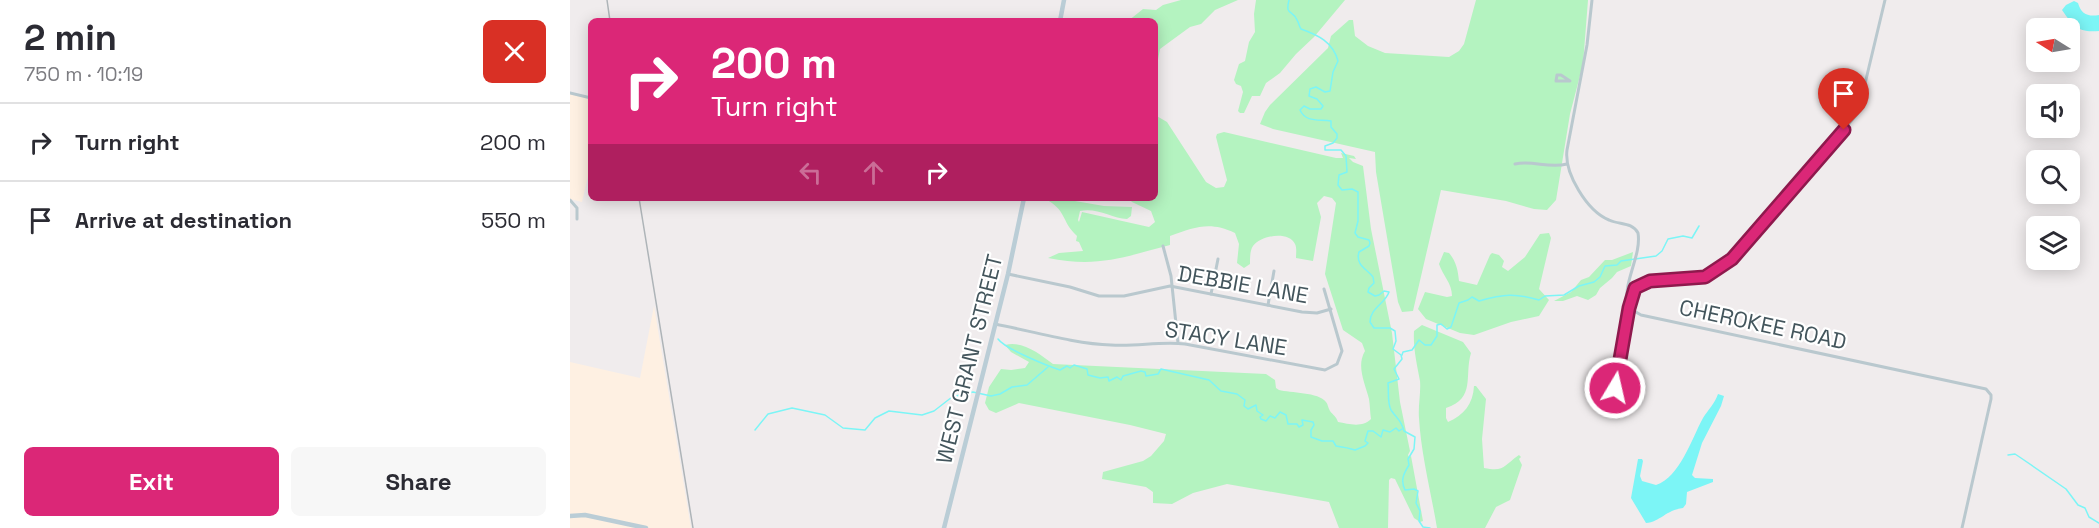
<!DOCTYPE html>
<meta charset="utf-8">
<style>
:root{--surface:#fff;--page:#f7f7f7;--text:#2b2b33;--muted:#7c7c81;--line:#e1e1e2;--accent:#db2777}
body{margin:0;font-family:"Space Grotesk",sans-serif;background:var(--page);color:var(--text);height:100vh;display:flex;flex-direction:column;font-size:22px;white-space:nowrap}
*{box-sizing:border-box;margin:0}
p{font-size:20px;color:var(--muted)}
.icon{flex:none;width:33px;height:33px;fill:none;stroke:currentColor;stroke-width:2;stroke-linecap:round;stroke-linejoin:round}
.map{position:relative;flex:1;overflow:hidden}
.panel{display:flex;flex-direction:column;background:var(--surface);width:570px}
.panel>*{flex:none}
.hud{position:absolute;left:18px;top:18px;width:570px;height:183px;border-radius:9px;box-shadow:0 3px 15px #0003;background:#db2777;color:#fff;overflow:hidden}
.needle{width:39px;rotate:281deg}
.controls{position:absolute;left:1456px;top:18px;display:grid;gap:12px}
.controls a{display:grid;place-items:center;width:54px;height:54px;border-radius:9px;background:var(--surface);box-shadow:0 3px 15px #0003;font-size:30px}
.pin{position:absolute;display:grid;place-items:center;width:51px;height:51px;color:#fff;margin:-62px -26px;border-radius:50% 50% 50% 0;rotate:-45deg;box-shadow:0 0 6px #0007}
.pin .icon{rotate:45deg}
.me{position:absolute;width:66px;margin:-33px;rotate:9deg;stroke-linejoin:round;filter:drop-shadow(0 0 4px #0008)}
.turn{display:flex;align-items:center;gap:21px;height:126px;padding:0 24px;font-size:27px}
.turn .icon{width:78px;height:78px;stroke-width:2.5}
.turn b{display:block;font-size:42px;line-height:51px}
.lanes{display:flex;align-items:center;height:57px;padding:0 24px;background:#0003;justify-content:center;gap:30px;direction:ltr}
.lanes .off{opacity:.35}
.round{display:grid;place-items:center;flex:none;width:63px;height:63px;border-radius:9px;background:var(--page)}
.head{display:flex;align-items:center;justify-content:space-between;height:102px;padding:0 24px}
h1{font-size:36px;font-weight:700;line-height:45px}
.button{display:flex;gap:12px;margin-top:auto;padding:12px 24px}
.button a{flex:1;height:69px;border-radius:9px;background:var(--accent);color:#fff;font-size:24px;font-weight:700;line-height:69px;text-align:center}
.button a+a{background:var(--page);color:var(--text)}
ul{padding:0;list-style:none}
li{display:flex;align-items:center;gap:18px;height:78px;padding:0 24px;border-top:2px solid var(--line)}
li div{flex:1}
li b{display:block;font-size:22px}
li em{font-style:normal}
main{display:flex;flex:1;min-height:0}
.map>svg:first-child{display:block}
</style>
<main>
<section class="panel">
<div class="head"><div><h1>2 min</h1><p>750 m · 10:19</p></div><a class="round" style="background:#d93025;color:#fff"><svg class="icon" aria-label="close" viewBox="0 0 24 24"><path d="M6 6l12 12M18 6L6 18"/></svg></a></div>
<ul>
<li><svg class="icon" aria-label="right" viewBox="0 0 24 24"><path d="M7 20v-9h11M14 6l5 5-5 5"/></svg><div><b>Turn right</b></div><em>200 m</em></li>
<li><svg class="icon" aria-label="arrive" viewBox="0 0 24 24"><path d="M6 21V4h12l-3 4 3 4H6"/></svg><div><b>Arrive at destination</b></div><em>550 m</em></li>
</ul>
<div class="button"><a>Exit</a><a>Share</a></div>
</section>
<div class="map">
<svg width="1529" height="528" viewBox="0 0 1529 528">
<rect width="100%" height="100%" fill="#f0eced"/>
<!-- commercial -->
<g fill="#fef0e2">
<polygon points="0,93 21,98 21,176 18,176 12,202 0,199"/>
<polygon points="84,306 121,528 0,528 0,362 70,378"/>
</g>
<!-- green -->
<g fill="#b4f3c0">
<polygon points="611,0 668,0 645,10 631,24 620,27 594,46 590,49 585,75 585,21 558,21 573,9 586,10 593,5"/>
<polygon points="686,0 775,0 744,37 726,54 710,73 696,83 690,96 682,96 674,113 670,113 668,111 673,92 671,86 666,84 664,80 669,64 675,61 679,42 685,32 684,14"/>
<polygon points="906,0 1018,0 1013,64 1000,114 986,200 977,210 964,209 936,201 871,190 843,311 832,312 828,302 806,172 805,152 703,129 690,124 695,112 700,105 758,48 761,36 779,20 783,20 785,36 798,46 815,53 879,57 889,51 894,44"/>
<path d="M585,115L597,122L636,182L646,188L654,187L657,180L646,137L647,134L654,132L766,158H773L771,153L784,156L786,159L779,158L783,162L793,166L801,229L822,333L830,402L840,451L838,455L839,457L841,456L853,521L850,522L844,518L825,479L821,478L819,480L818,528H769L759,502L657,484L623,493L602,504L583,503V492L576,487L532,479L533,472L573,461L581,456L594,441L596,434L560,425L449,403L426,413L419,410L415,403L419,387L431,369L441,370L455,368L459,362L441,352L435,345C452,340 470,354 483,364L696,374L705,380L706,388L709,390C720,393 749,392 756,402C758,404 758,408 760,411C763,415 766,416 768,422C779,424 792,428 801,419C800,413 800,405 799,399C795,383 786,366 795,351L792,343L773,330L755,274L766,203L762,198L754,196L747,203L751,217L743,261L726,258C726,254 727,248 725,244C719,231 691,235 683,246C680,250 680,258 680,264L674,268L667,263L669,244L665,233C640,221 625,227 600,236V245C554,257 528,268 478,258L489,253L513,251L509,242L506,241L507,236C490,220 498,211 474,198H500L505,201L534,206L562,207L561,216L557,219C542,218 526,207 510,211L508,220L509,222L512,212L579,227L585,222L581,211L562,202L558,198H585Z"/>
<path d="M979,233L981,238L969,289L979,300L969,316L941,322L904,335L890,333L856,319L848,309L855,292L877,297L882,296C882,283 873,276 869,264L874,252L879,253C886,261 888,270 889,281L907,285L920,255L922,253L929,255L934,261L932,267L938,271L955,257L970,234Z"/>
<polygon points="1063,252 1061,266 1047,272 1042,278 1030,288 1026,295 1018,300 1007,296 993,301 984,301 1001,292 1011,280 1019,277 1035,260 1042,260"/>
<path d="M852,325L893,342L901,353C894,376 906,398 876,408V418L878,422C894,415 903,404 904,386H906L916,399L912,439L914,468C935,472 933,466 949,455L951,457L949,459L952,465L940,500L926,507L915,528H867C861,492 851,454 849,418C848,406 851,393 850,381C847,364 843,349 844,331Z"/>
</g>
<!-- water -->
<g fill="#7cf5f6">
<path d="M1504,1L1508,3C1511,14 1518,17 1529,15V31C1508,33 1503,26 1492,10L1496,5Z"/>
<path d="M1148,394L1154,396L1151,406L1132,443L1122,475L1125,478L1143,479V482L1117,492L1116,504L1113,508C1096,510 1090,522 1076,523L1061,498L1068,459H1072L1073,461L1070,476L1072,481L1086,485C1110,477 1121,440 1133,418C1138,410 1145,403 1148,394Z"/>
</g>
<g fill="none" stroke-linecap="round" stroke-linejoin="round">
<!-- stream -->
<g stroke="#7cf5f6" stroke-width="1.5">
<path d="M719,0C715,16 722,9 727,20C729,23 729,26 731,29C748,35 763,42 768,61L763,72L760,91L755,92L746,87L740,89L739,96L747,99L753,106L751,109H740L734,106L730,110C736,123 749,119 761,121V127L767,134V138L763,143L755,146V150H771L776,156L777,172L769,175L768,185L772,190L782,189L788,192V221L785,233L788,237L799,240L800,243L799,246L789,252C785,265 797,269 803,277L804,283L799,288L798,292L805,296L809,295L814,291L819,292C815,304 800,308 800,322L804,328H820L825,331L826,341L823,349L831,355L832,359L824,369L829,379L818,383C819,391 817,402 821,410C827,419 831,419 834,431L845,437L844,449L838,459L839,465C834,473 830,480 835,490L844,489L848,491L846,503L850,511L849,521L853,527L860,528"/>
<path d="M428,339C435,349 478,366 490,370L497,366L500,368L504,365L517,369L518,375L530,378L538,377L539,381L547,377L551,380L553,376L571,371L575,372L576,376L588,374L591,369L639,380L651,391L667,394L675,400L674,406L678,409L686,405L687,411L693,415L690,417L691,419L696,421L700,416L705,418L710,412L716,415L718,424H727L729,427L733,425L732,420L743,422L744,425L741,430V437L752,441H763L766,446C773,447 779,448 785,450L795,446L798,443L795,441L798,431H803L811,437L813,430L820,432L826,428L829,431L832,429"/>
<path d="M832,355L833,352L842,350L849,340L855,345H861L867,336V325L871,324L877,329L881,327L889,303L898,300L902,297L909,301C934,294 945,293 969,300L975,296L994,295L1009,286L1024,282L1030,277L1035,266L1047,265L1051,261L1086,256L1092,251L1098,239L1113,236L1122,238L1129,226"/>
<polyline points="185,430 198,414 222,408 255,415 273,428 295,430 305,418 319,411 352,415 364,411 382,397 403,392 421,396 430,394 442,387 457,385 478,367"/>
<polyline points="1438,455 1445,454 1451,458 1496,489 1508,505 1515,508 1519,517 1529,523"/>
</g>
<!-- street -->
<g stroke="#b9c8ce" stroke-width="3">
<path d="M1022,0L1017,45L997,150C994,173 1017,211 1039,220C1050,225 1062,222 1068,233C1072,257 1050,286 1059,308L1071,315L1416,389L1421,395V399L1392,528"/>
<polygon points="987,75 991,75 1000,81 986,81"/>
<polyline points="0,93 21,98"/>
<path d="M945,164C963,160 979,169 997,164"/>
<polyline points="0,200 7,208 7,219"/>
<polyline points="593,246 601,276 608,343"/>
<polyline points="438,274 500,287 529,296 554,296 600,286 732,312 747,313 761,309"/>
<polyline points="641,294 648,259"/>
<polyline points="698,305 704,271"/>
<path d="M425,324C461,331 506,344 541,345C566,347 590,341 615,344L755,370L767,364L772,351L754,289"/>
<polyline points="1045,388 1059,308 1065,288 1080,281 1135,277 1163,259 1288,113 1315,0"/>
</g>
<!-- secondary -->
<g stroke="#bacdd6" stroke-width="4.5">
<polyline points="490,21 494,0"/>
<polyline points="0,516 15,515 76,528"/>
<polyline points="374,528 438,274 454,198"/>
</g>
<!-- rail -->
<g stroke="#aeb4b8" stroke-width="1.5">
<polyline points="37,0 40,21"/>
<polyline points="69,198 123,528"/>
</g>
</g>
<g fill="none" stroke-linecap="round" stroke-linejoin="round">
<!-- route casing -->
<g stroke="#8e194d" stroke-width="15">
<polyline id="route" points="1045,388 1059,308 1065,288 1080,281 1135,277 1162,259 1274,130"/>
</g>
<!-- route -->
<use href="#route" stroke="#db2777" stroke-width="10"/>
</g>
<g text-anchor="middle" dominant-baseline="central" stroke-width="4.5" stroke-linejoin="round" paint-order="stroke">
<!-- street labels -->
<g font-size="22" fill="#43555c" stroke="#fff">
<text transform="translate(673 284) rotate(10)">DEBBIE LANE</text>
<text transform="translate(1193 324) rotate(12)">CHEROKEE ROAD</text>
<text transform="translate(656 338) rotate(9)">STACY LANE</text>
<text transform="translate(399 359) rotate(-76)">WEST GRANT STREET</text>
</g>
</g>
</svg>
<div class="controls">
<a><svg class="needle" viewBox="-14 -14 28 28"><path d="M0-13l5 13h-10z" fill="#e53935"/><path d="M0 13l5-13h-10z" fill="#7c7c81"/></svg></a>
<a><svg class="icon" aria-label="sound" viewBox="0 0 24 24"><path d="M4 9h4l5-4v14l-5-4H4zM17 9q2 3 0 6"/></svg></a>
<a><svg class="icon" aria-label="search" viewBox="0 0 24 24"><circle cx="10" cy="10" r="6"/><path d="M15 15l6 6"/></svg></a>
<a><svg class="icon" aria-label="layers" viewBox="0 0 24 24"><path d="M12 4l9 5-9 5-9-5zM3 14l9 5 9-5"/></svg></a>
</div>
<div class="pin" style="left:1274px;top:130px;background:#d93025"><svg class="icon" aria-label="arrive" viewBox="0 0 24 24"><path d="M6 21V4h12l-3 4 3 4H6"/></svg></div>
<svg class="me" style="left:1045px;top:388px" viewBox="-20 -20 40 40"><circle r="17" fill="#db2777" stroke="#fff" stroke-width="3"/><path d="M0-11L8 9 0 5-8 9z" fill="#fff"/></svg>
<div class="hud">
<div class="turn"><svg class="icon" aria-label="right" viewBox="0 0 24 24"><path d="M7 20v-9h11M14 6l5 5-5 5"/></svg><div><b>200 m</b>Turn right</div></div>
<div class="lanes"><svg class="icon off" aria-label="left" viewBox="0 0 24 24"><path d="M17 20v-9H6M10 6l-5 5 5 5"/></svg><svg class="icon off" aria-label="ahead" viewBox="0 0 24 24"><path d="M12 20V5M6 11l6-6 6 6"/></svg><svg class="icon" aria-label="right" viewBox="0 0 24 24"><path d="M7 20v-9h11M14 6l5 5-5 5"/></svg></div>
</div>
</div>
</main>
